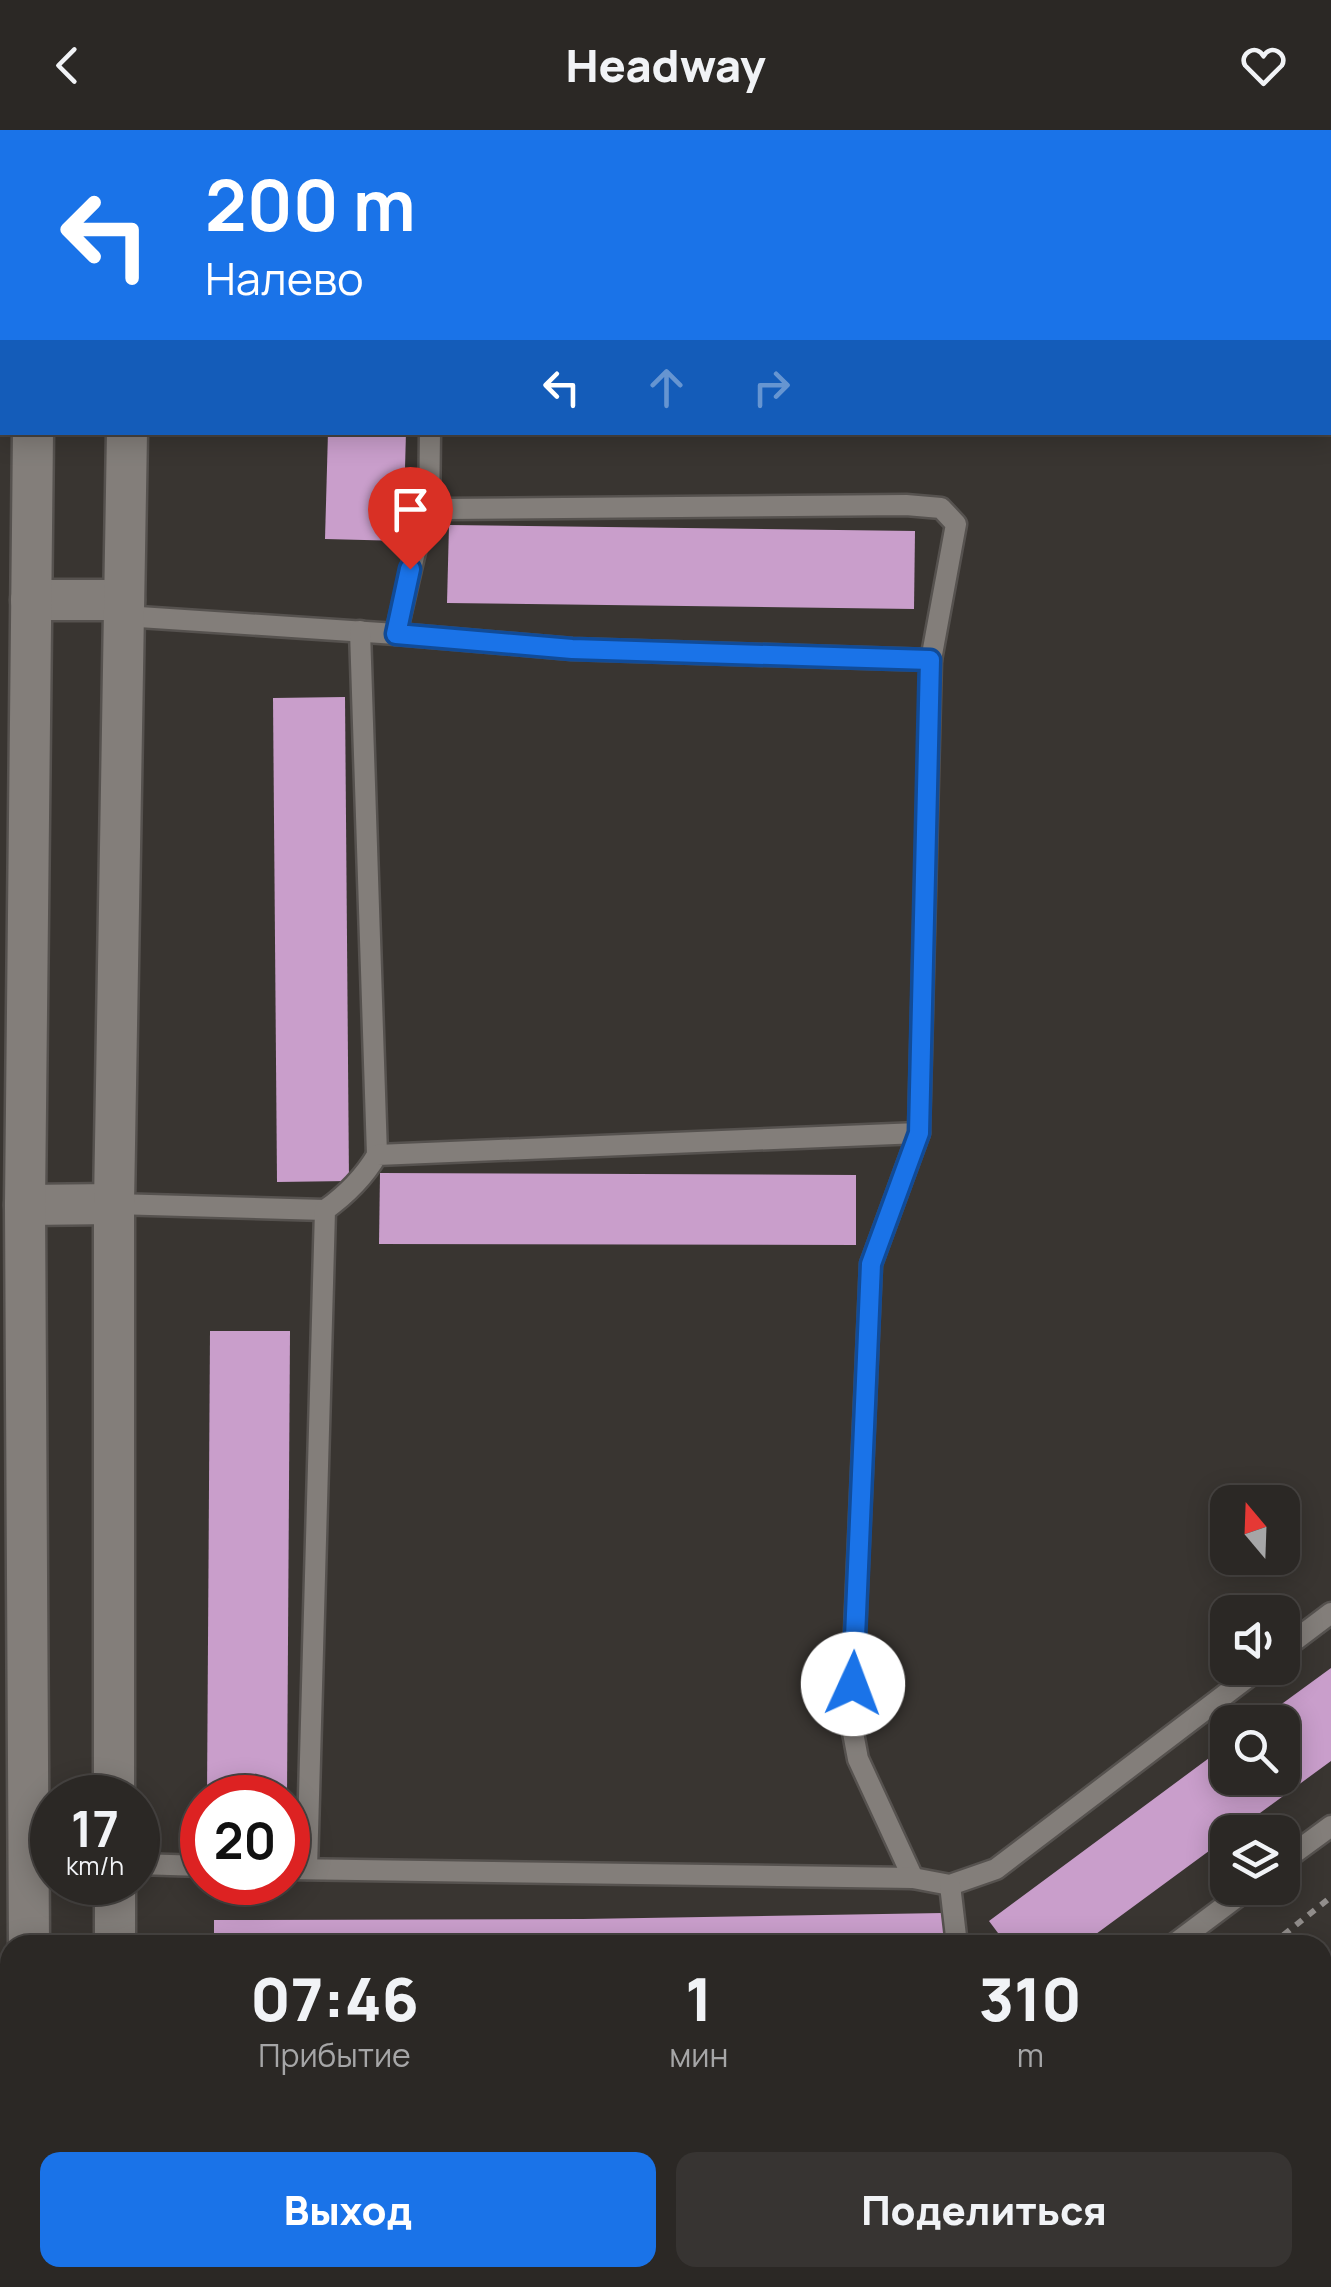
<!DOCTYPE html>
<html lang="ru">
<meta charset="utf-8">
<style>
:root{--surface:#2b2825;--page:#373432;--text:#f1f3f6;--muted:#a6a6a7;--line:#474442;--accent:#1a73e8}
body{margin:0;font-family:Manrope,sans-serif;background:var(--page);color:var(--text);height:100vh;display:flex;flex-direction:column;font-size:38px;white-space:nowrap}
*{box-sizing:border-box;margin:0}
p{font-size:32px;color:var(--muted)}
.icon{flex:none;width:55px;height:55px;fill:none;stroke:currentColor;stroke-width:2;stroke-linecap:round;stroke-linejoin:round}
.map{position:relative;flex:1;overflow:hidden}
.panel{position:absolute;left:0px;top:1805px;width:1332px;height:352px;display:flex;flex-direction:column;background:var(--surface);border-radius:30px 30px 0 0;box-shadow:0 5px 25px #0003,0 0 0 2px var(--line)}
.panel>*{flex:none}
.guide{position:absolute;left:0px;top:0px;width:1332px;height:305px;box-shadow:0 5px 25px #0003,0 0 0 2px var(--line);background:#1a73e8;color:#fff;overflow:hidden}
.needle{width:65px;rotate:341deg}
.buttons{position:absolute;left:1210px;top:1355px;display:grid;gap:20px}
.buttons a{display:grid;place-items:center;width:90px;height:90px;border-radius:20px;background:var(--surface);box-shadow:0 5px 25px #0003,0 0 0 2px var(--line);font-size:50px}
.speed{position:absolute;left:30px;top:1645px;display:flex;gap:20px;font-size:50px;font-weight:700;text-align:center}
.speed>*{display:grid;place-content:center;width:130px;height:130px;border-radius:50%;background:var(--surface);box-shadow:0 5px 25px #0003,0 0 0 2px var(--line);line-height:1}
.speed small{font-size:25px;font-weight:400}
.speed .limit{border:15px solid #d22;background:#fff;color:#111}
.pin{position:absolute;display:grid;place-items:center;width:85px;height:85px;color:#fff;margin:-102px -42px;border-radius:50% 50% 50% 0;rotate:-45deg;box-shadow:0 0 10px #0007}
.pin .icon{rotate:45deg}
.me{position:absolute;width:110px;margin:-55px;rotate:2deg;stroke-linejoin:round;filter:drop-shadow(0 0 8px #0008)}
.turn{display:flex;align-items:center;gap:35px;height:210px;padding:0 40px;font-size:45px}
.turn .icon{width:130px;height:130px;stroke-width:2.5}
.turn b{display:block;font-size:70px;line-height:85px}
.lanes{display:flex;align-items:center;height:95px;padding:0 40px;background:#0003;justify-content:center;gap:50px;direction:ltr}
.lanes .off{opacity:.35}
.eta{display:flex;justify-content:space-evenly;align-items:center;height:170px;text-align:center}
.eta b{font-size:60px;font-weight:800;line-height:70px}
.action{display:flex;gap:20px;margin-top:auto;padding:20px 40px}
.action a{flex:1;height:115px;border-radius:20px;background:var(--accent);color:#fff;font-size:40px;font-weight:800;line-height:115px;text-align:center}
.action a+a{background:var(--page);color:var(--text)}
header{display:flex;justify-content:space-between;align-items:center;height:130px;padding:0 40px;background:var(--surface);font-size:45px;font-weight:800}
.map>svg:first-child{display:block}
</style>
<header><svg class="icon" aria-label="back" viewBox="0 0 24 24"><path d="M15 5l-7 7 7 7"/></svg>Headway<svg class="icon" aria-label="heart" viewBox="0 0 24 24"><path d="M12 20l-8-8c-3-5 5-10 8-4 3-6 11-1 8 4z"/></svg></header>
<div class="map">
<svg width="1331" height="2157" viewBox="0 0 1331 2157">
<rect width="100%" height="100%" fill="#393531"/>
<!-- building -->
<g fill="#c99ecb">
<polygon points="328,302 406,302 403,411 325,409"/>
<polygon points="449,395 915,401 914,479 447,473"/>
<polygon points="345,567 349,1051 277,1052 273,568"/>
<polygon points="380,1043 856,1045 856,1115 379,1114"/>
<polygon points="210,1201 290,1201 287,1668 207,1668"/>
<polygon points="1331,1538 1331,1631 1234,1702 1228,1702 1228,1707 1081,1815 1007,1815 989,1791 1228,1614 1228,1648 1282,1648 1282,1592 1257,1592"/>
<polygon points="943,1783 944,1815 214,1815 214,1790 583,1789"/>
<polygon points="1322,1864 1331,1875 1331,2010 1322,1999"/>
</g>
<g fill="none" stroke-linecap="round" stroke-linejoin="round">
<!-- lane casing -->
<g stroke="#56524f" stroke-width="25">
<g id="lane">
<polyline points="434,2 434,0"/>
<polyline points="429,386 430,302"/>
<polyline points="124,486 396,504 418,409 429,386 444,379 906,375 941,378 956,394 931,530"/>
<polyline points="360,501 377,1025"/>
<polyline points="396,504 572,519 931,530 919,1003 871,1134 851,1592 858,1629 913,1748"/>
<polyline points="114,1074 325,1080"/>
<polyline points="1282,1520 1331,1483"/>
<polyline points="1282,1732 1331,1696"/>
<polyline points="138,1734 202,1736"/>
<polyline points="288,1739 913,1748 950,1755 996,1739 1260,1538"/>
<path d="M307,1739L325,1080C346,1065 364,1047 377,1025L919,1003"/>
<polyline points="950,1755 957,1815"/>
<polyline points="1173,1815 1249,1758"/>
</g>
</g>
<!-- street casing -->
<g stroke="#56524f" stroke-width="45">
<g id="street">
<polyline points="37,2 37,0"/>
<polyline points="132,2 132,0"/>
<polyline points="31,470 124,470"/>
<polyline points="25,1075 114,1074"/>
<polyline points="114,1668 114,1074 127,302"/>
<polyline points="115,1752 115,1815"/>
<polyline points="29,1815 25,1075 33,302"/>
<polyline points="971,2148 1005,2157"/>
</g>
</g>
<!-- secondary casing -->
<g stroke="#56524f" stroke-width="60">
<g id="secondary">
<polyline points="0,2065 10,2066"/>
<polyline points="0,2153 113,2155"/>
</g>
</g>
<!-- path -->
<g stroke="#928e8c" stroke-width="6" stroke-dasharray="8 8" stroke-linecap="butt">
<polyline points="1271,1815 1331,1767"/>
<polyline points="0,1909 10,1908"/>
<polyline points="219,2157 219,2148"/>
<polyline points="1092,2157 1096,2148"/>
</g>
<!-- lane -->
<use href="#lane" stroke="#837e7a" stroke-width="20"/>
<!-- street -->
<use href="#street" stroke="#837e7a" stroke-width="40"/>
<!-- secondary -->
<use href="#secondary" stroke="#837e7a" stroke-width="55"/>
</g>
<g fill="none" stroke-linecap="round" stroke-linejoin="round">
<!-- route casing -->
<g stroke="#114b97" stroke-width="25">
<polyline id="route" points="410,439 396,504 572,519 930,530 919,1003 871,1134 853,1554"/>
</g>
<!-- route -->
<use href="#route" stroke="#1a73e8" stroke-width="18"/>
</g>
</svg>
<div class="buttons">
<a><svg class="needle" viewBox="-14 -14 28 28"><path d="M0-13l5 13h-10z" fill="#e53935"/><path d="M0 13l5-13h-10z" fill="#a6a6a7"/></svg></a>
<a><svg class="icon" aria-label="sound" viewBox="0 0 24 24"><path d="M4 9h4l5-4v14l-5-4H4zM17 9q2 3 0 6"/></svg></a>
<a><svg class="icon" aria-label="search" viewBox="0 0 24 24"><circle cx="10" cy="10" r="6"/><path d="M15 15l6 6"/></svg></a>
<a><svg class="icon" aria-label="layers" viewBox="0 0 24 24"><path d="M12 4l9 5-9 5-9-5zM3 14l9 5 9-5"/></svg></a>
</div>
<div class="speed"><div>17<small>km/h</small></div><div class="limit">20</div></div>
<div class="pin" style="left:410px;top:439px;background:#d93025"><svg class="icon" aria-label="arrive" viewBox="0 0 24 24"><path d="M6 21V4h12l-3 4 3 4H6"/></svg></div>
<svg class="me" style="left:853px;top:1554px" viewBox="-20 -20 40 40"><circle r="19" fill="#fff"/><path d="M0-13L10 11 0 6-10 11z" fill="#1a73e8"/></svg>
<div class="guide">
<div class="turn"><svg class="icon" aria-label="left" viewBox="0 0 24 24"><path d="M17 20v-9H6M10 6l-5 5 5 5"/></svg><div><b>200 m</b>Налево</div></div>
<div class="lanes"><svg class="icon" aria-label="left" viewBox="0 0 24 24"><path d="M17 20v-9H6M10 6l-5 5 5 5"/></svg><svg class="icon off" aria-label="ahead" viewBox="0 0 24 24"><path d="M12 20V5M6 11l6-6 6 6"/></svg><svg class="icon off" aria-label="right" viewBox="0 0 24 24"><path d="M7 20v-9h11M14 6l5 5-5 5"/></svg></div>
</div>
<section class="panel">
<div class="eta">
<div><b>07:46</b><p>Прибытие</p></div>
<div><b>1</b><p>мин</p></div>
<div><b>310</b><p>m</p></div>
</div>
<div class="action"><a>Выход</a><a>Поделиться</a></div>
</section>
</div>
